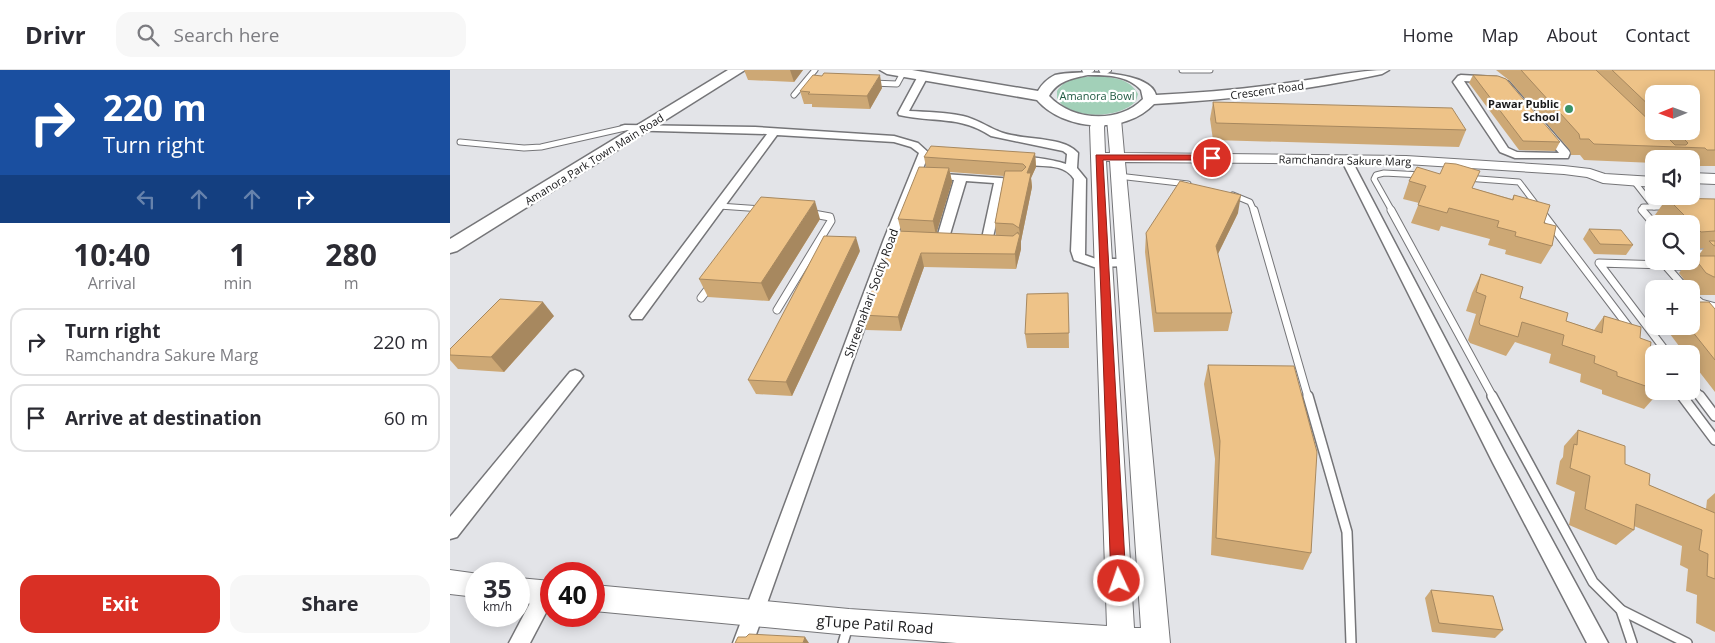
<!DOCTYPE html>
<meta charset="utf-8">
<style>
:root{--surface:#fff;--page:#f7f7f7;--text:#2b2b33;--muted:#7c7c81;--line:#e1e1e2;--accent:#d93025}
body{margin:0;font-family:"Open Sans",sans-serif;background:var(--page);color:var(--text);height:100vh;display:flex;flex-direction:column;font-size:19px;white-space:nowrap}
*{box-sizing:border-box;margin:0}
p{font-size:16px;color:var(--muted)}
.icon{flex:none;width:28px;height:28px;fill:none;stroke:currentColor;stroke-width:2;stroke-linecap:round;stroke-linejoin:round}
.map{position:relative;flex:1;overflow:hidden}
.panel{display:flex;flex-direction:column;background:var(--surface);width:450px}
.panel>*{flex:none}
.top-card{background:#1a4fa0;color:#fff;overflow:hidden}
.needle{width:32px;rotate:269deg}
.tools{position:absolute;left:1195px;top:15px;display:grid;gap:10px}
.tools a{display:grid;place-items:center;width:55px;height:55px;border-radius:10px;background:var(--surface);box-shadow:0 2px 12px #0003;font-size:25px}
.speed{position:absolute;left:15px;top:492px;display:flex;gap:10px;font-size:25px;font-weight:700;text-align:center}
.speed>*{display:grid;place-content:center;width:65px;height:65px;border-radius:50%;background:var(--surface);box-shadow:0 2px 12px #0003;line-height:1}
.speed small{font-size:12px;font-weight:400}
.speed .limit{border:8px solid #d22;background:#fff;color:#111}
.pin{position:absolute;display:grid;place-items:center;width:42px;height:42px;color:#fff;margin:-21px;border:2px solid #fff;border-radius:50%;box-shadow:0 1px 5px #0007}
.me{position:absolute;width:55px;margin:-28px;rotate:357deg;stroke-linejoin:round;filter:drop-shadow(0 0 4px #0008)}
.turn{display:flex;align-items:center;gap:18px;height:105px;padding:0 20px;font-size:22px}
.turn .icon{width:65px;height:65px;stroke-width:2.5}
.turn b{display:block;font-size:35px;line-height:42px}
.lanes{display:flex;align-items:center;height:48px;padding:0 20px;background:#0003;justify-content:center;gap:25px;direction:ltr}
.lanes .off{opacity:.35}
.eta{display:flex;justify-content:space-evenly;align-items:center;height:85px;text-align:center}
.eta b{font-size:30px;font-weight:700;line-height:35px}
.primary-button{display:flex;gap:10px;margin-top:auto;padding:10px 20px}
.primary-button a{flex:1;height:58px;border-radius:15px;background:var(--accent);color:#fff;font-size:20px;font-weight:700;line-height:58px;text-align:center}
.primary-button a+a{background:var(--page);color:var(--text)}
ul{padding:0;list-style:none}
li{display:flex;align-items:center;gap:15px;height:68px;margin:0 10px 8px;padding:0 10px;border:2px solid var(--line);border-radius:15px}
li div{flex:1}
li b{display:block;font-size:19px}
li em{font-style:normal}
header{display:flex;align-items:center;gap:30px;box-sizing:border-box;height:70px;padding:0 25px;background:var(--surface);border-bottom:1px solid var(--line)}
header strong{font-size:24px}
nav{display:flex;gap:28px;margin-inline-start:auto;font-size:18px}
.search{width:350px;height:45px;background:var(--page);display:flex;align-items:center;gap:12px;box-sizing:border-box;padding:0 18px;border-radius:15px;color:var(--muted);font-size:19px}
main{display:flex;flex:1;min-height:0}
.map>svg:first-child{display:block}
</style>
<header>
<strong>Drivr</strong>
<div class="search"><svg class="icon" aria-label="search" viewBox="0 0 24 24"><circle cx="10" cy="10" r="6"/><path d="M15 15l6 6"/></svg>Search here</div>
<nav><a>Home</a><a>Map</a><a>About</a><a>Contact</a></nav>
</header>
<main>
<section class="panel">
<div class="top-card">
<div class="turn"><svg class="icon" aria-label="right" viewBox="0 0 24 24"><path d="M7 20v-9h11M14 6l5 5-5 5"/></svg><div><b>220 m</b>Turn right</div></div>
<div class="lanes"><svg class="icon off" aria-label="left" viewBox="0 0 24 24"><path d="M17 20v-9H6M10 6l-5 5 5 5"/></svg><svg class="icon off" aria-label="ahead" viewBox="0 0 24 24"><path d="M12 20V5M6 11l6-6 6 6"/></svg><svg class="icon off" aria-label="ahead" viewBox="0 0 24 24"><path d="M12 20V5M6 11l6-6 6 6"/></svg><svg class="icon" aria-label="right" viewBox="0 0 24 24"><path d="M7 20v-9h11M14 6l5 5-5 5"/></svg></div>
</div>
<div class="eta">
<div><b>10:40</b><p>Arrival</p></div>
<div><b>1</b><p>min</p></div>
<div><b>280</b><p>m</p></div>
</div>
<ul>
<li><svg class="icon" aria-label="right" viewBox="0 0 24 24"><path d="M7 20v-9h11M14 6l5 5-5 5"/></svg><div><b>Turn right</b><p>Ramchandra Sakure Marg</p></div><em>220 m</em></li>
<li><svg class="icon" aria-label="arrive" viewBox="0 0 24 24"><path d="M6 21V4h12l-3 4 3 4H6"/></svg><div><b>Arrive at destination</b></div><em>60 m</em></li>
</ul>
<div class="primary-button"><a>Exit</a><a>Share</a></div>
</section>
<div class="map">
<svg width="1265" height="573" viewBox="0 0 1265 573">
<rect width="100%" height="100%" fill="#e3e4e8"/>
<!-- green -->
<path fill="#a2d0b8" d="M645,6C661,7 680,8 688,24L686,31C670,49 621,50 607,29V21C615,8 632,7 645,6Z"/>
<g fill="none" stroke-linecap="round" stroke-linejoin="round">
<!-- service-far2 casing -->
<g stroke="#757578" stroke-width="7">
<g id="service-far2">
<polyline points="732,0 760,0"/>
<polyline points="422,13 447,14 453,3"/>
<polyline points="344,25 365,0"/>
<polyline points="10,72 74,78 91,77 175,58"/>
<polyline points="668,106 738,114"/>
<polyline points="1016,108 1069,112 1091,141"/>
<polyline points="1183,110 1204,137 1221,137"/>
<polyline points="783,125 800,132 804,141"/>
<polyline points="269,136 312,139"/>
<polyline points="942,141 924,109 926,105 934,103 972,105"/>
<polyline points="1193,141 1193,137 1204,137"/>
</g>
</g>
<!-- service-far1 casing -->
<g stroke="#757578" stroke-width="9">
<g id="service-far1">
<polyline points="804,140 858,327"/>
<polyline points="941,140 1043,327"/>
<polyline points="1090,140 1181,260"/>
<polyline points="1192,140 1204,154"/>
<polyline points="1241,183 1265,183"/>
<polyline points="1215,195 1149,193 1218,284"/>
<polyline points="1236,219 1215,195 1243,197"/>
<polyline points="1241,225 1251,233 1265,237"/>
<polyline points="251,228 261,215"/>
<polyline points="327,240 381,151 380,147 358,143"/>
<polyline points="1194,277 1204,290"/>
<polyline points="1241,315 1251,327"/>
<polyline points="1228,321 1233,327"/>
</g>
</g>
<!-- service casing -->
<g stroke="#757578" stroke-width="12">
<g id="service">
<polyline points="858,326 897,462 901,573"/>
<polyline points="1042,326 1143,512 1171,540 1237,573"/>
<polyline points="1232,326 1265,370"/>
<polyline points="1250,326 1265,346"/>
<polyline points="1171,540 1182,573"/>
<polyline points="393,573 398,556"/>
</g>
</g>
<!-- minor casing -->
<g stroke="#757578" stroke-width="3">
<g id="minor">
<path d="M473,3L478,6L459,41C477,42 495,42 513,46C526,49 536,56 548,61C569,71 613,65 628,83L627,98L636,109L635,185L646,189H675L680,190L682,193L680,196L644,197L624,190L621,181L624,109C611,87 573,102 560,90C568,83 605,90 616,94L617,84L613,81L541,66C510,45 483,53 449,45L448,43L468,6Z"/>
<path d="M1011,5L1046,7L1059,12L1119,81L1120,83L1118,88H1065L1050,82L1003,12L1008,6ZM1014,11L1045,13L1053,16L1109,83L1067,82L1058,78Z"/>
<polygon points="175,55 305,57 444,66 468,73 479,83 446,169 303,573 283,573 434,169 469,83 461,77 444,72 327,65 192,249 182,249 180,246 182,243 317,64 171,60 170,58 171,56"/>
<polygon points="896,86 901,89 1055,383 1158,573 1137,573 1043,393 891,89"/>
<polygon points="480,103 564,109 566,111 564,113 555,114 541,176 533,176 531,173 544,113 516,111 498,171 492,175 486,171 504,110 476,108 474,106 476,104"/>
<polygon points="125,300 130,302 133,306 130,310 7,467 0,469 0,447 120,302"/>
<polygon points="96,513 101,516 101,533 80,573 59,573 89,516"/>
</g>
</g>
<!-- tertiary casing -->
<g stroke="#757578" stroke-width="2">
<g id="tertiary">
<polygon points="632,0 644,0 644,1 638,5 634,4"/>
<polygon points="649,0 661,0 661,1 655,5 651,4"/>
<path d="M664,45L671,49L674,83L956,86L1114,96L1140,99L1155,104L1204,107V117L1153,113L1137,107L1114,104L956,94L675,92L720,573H507L399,565L144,541V515L399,539L657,556L640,57L644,47H654L656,50L654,57L655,83H660L657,49ZM656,91H660L691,558H684Z"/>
<polygon points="1241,103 1265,104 1265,114 1241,113"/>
<polygon points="0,500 29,504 26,504 26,527 0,524"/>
<polygon points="69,508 101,511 101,537 69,532"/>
</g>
</g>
<!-- secondary casing -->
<g stroke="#757578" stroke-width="3">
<g id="secondary">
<polygon points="278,0 295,0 7,181 0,183 0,169"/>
<path d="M430,0H462L588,21C592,14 597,9 605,5C627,0 700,0 706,25C752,23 798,19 844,12C876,8 906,0 939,0L932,4C857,20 781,30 704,34C675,65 614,61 587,30L437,4ZM638,5C657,5 677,5 691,20L693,29C669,54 622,51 599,26C607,11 623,8 638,5Z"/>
</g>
</g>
<!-- service-far2 -->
<use href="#service-far2" stroke="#fff" stroke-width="5"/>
<!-- service-far1 -->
<use href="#service-far1" stroke="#fff" stroke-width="7"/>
<!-- service -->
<use href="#service" stroke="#fff" stroke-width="9"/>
<!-- minor -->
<use href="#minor" fill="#fff" fill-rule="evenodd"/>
<!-- tertiary -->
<use href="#tertiary" fill="#fff" fill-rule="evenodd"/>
<!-- secondary -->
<use href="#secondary" fill="#fff" fill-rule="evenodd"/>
</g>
<!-- wall -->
<g fill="#cda875" fill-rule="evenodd">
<polygon points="294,0 353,0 344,12 298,10"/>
<path d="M1046,0H1265V96H1246L1244,94H1241V89H1204V93L1134,90L1130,85H1121L1120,80L1060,11ZM1204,24L1241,61H1204Z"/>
<polygon points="1023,5 1110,72 1105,81 1069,80 1019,13"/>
<polygon points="432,18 420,39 362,37 362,34 354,34 350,21"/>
<polygon points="763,32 1016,60 1009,77 763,70 760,49"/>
<path d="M585,83L586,97L581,108L582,117L571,171V179L566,199L474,197L451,261L416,260L412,245L451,161L448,149L476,97L474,87ZM500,102L554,106L545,153L546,165L486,163L502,112Z"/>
<polygon points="959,111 1022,118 1062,129 1064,125 1094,153 1102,176 1091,194 1055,184 1056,180 1038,175 1040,169 991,156 989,161 961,153 969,133 953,129"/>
<polygon points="1217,128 1265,129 1265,225 1249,225 1242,220 1229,203 1238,191 1241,191 1241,188 1243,186 1248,186 1254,178 1241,179 1241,154 1213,154 1205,145"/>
<polygon points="788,143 768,184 782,243 778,261 704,262 695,182 696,163"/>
<polygon points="370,149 319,231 258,227 249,209"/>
<polygon points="1139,159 1183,175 1176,185 1144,184 1133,169"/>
<polygon points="410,181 342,326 306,324 298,310"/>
<polygon points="1031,204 1070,228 1116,251 1144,260 1154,246 1190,268 1199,290 1204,292 1204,321 1210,321 1194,339 1152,324 1152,320 1130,312 1131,304 1099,293 1101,284 1065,272 1056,286 1020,273 1018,270 1026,244 1016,241 1022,223"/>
<polygon points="618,223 619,278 577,278 575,264"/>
<polygon points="1265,239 1265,322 1241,291 1241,284 1235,284 1214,256 1241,256"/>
<polygon points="104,246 54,302 8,299 0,290 0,279"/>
<polygon points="758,295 861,483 853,500 761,485 765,389 754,314"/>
<polygon points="1128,360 1175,394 1199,415 1256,439 1257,430 1265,423 1265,562 1246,553 1247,525 1236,521 1238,499 1230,495 1232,476 1184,456 1184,460 1166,475 1119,455 1125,422 1106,414 1110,391 1113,387 1114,376"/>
<polygon points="981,520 1053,560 1045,568 982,562 975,528"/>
</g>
<!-- shaded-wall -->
<g fill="#a7885f">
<polygon points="340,0 353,0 344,12"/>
<polygon points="430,5 432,18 420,39 417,26"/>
<polygon points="585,83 586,97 581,108 582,117 571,171 571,179 566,199 565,184 568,162 569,169 570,165 569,158 577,103"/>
<polygon points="499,98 502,112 486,165 483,151"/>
<polygon points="791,125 788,143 763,194 766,176"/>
<polygon points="365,131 370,149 319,231 311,213"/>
<polygon points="406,167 410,181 342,326 336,312"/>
<polygon points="471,183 474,197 451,261 448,247"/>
<polygon points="93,232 104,246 54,302 41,287"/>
<polygon points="355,567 359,573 353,573"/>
</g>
<!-- building -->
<g fill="#eec388" stroke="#a7885f">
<polygon points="1071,0 1146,0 1204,55 1204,61 1211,61 1225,75 1236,75 1238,73 1226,61 1241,61 1241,24 1204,24 1204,40 1162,0 1265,0 1265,80 1257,80 1255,78 1144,74 1139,69 1130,69 1129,64"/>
<polygon points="374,3 430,5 417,26 358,24 360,22 350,21 363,5 372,6"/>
<polygon points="1023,5 1048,6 1056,9 1110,72 1073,71"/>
<polygon points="763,32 1002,38 1016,60 766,53"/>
<polygon points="481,76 585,83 577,103 581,103 569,158 563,154 545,153 555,101 572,101 576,97 573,94 474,87"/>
<polygon points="995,93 1006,94 1030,101 1022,118 1063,130 1064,125 1100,135 1094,153 1106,156 1102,176 1065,166 1066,162 1047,157 1049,151 999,138 997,143 968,135 976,116 959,111 967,97 990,104"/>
<polygon points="469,97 499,98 483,151 448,149"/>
<polygon points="730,111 791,125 766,176 782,243 706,243 696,163"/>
<polygon points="311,127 365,131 311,213 249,209"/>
<polygon points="1217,128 1265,129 1265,161 1251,162"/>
<polygon points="1139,159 1171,160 1183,175 1150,174"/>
<polygon points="447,161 563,166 568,162 568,164 570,164 565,184 471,183 448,247 412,245 435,188 438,188"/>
<polygon points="374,166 406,167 336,312 298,310"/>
<polygon points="1259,171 1265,171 1265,176 1263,175"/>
<polygon points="1243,186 1265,186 1265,207 1264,207 1256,203"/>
<polygon points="1031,204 1073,217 1070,228 1118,243 1116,251 1152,263 1154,246 1191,257 1190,268 1201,272 1199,290 1204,292 1204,319 1167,306 1167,302 1144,293 1145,286 1112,275 1114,265 1072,252 1068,267 1030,255 1029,252 1036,226 1026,222"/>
<polygon points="618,223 619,263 575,264 577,224"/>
<polygon points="50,229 93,232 41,287 0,285 0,279"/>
<polygon points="1241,232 1259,232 1265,239 1265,290 1238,256 1241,256"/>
<polygon points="758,295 844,296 867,382 861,483 766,468 770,371"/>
<polygon points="1128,360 1175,376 1175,394 1200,404 1199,415 1265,443 1265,509 1257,506 1258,484 1249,480 1252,460 1186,434 1184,460 1135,439 1140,406 1120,398 1124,374 1127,375"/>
<polygon points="981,520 1043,526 1053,560 989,553"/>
<polygon points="299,564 355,567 353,573 285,573 288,567 296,567"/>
</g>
<!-- route -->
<polygon fill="#d93025" stroke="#8d1f18" points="646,85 762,85 766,88 762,90 653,90 676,511 674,516 669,518 663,516 661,511"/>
<!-- markers -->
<circle fill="#399267" stroke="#fff" stroke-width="2" cx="1119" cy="39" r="5"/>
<g text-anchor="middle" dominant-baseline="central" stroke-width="4.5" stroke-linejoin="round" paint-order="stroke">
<!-- far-street labels -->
<g font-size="11" fill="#18181a" stroke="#fff">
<text transform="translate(817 20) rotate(-8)">Crescent Road</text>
<text transform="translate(144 89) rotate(-32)">Amanora Park Town Main Road</text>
<text transform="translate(895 90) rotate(1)">Ramchandra Sakure Marg</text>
</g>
<!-- far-park labels -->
<g font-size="11" fill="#235b43" stroke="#fff">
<text x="647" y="25">Amanora Bowl</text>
</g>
<!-- far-poi labels -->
<g font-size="11" font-weight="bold" fill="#18181a" stroke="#fff" text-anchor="end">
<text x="1109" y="33">Pawar Public<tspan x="1109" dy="13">School</tspan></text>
</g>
<!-- street labels -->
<g font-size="12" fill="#18181a" stroke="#fff">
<text transform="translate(421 223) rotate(-70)">Shreenahari Socity Road</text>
</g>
<!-- near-street labels -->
<g font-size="15" fill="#18181a" stroke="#fff">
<text transform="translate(425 554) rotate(4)">gTupe Patil Road</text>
</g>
</g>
</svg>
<div class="tools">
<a><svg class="needle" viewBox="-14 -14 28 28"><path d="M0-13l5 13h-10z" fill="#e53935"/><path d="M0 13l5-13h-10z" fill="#7c7c81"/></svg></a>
<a><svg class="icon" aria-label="sound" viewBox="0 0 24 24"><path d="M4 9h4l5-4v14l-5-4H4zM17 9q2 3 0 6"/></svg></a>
<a><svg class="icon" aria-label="search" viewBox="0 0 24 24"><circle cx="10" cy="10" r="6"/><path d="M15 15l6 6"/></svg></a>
<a>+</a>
<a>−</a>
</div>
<div class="speed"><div>35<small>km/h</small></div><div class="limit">40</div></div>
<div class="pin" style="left:762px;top:88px;background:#d93025"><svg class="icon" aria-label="arrive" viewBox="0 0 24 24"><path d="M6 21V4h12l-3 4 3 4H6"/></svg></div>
<svg class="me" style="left:669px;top:511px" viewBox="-20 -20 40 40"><circle r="17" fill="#d93025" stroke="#fff" stroke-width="3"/><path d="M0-11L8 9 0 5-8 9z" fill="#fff"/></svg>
</div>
</main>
